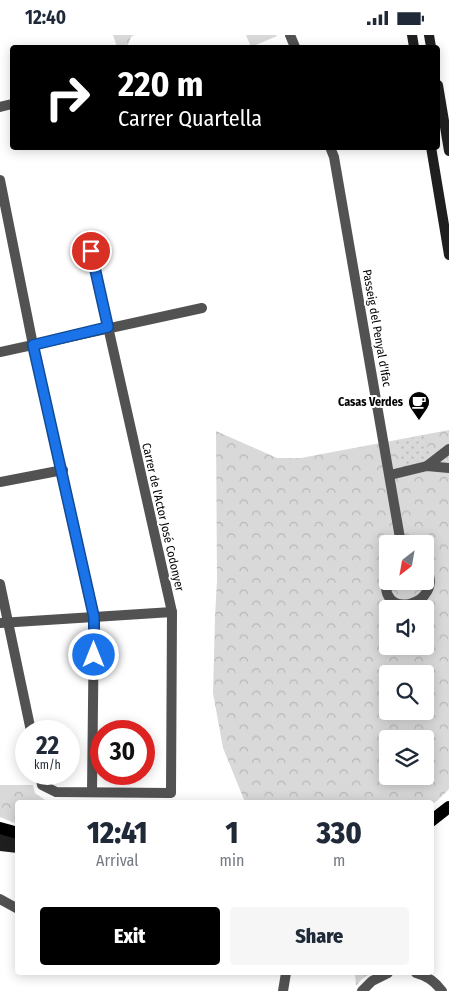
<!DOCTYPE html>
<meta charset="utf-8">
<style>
:root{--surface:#fff;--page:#f6f6f7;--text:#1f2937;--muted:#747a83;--accent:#000}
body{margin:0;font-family:"Fira Sans Condensed",sans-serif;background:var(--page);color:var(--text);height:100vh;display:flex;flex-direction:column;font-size:19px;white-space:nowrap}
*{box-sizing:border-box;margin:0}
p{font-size:16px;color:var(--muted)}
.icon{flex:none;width:28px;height:28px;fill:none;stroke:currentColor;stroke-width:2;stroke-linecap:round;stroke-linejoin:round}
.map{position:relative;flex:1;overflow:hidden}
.drawer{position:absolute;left:15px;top:765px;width:419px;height:175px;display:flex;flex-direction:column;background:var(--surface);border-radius:5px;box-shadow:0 2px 12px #0003}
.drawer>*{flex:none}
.guide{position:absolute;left:10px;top:10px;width:430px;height:105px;border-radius:5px;box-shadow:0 2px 12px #0003;background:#000;color:#fff;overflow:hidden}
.needle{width:32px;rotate:211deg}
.fabs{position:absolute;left:379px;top:500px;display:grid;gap:10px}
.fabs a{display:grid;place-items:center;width:55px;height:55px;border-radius:5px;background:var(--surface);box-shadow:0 2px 12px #0003;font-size:25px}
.speed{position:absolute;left:15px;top:685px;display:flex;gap:10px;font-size:25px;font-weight:700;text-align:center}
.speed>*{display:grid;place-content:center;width:65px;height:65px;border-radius:50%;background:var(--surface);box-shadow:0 2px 12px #0003;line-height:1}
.speed small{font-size:12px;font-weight:400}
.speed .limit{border:8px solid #d22;background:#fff;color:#111}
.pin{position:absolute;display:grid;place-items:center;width:42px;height:42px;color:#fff;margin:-21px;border:2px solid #fff;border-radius:50%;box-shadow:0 1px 5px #0007}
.me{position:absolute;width:55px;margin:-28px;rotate:0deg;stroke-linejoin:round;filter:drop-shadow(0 0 4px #0008)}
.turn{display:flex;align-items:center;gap:18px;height:105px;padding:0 25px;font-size:22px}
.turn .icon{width:65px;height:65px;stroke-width:2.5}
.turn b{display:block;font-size:35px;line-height:42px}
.eta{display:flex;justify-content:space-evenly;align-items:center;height:85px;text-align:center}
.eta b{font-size:30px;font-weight:800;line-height:35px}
.primary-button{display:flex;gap:10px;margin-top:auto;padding:10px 25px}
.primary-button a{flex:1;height:58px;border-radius:5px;background:var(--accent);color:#fff;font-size:20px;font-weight:800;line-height:58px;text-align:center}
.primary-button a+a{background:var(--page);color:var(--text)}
.status{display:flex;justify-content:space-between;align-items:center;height:35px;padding:0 25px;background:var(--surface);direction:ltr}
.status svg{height:14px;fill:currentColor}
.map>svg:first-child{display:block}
</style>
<div class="status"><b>12:40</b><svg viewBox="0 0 49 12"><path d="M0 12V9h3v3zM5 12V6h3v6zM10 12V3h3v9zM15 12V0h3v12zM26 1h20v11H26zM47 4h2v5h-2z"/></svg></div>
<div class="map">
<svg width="449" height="956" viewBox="0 0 449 956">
<defs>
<pattern id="forest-crowns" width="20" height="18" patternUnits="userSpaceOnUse" patternTransform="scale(1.25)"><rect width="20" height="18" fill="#d9d9d9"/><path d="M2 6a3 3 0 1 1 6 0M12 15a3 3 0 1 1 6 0" fill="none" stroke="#b8b8b8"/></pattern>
<pattern id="garden-dots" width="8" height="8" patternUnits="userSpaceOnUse" patternTransform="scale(1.25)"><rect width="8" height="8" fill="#d9d9d9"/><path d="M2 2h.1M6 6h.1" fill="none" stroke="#b8b8b8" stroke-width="1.8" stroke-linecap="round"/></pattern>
</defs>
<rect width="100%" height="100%" fill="#fff"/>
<!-- grass -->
<polygon fill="#d9d9d9" points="246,0 276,0 277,1 251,12"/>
<!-- forest -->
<g fill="url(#forest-crowns)" fill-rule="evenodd">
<polygon points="113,0 134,0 131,2 127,12 117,12"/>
<path d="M449,395V754L438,765L431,770V768L245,767L223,713L213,658L215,582L217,546L216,396L277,423H301ZM388,509H425V546H388ZM388,574H425V611H388ZM388,639H425V676H388ZM388,704H425V741H388Z"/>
<polygon points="0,750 33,750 35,758 48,767 18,768 17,789 0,782"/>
<polygon points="355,938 371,938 362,944 356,951"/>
</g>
<!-- garden -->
<path fill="url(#garden-dots)" d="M431,399L432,400L428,402L426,405L428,414L434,417L441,414C430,423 420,427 407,429L402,426L396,406Z"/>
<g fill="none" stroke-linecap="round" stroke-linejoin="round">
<!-- street -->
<g stroke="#525252" stroke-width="10">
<polyline points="290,0 295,12"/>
<polyline points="0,72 12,69"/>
<polyline points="330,112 334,122 401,509"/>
<polyline points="0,145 33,310 94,581 92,757"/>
<polyline points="0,317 202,273"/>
<polyline points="427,431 449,414"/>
<polyline points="390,440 427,431 449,433"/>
<polyline points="0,447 63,435"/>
<path d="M388,539C373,589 449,571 425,531"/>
<polyline points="0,549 31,696"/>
<polyline points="0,588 172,577"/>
<polyline points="40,739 42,750 56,757 171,758 172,577 91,216"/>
<polyline points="0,864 18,874"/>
<path d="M416,938C427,941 435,946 442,956"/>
<polyline points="283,956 286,938"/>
<polyline points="362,956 372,946 388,938"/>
</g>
<!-- secondary -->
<g stroke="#1f1f1f" stroke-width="10">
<polyline points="412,0 414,12"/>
<polyline points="429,0 431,12"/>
<polyline points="438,50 449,116"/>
<polyline points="431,112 449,220"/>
<polyline points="0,802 18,806"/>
<polyline points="0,811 18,813"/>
</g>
<!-- primary -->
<g stroke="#000" stroke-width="12">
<polyline points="431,786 449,772"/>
<polyline points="0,793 18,798"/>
</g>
</g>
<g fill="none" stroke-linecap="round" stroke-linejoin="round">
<!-- route casing -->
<g stroke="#114b97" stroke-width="12">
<polyline id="route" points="91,216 108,292 33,310 94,582 94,620"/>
</g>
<!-- route -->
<use href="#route" stroke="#1a73e8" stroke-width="9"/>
</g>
<!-- icons -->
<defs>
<g id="cafe-pin" transform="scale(1.125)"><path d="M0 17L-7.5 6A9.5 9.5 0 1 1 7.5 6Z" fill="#000" stroke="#fff"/><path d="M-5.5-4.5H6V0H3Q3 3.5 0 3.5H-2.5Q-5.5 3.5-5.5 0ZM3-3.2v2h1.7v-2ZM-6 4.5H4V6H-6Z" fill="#fff"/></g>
</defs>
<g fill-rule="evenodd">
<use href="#cafe-pin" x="419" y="367"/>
</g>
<g text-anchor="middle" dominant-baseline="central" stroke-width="4" stroke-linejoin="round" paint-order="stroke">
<!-- street labels -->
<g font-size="12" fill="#000" stroke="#fff">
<text transform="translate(377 293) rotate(80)">Passeig del Penyal d'Ifac</text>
<text transform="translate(163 482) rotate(77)">Carrer de l'Actor José Codonyer</text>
</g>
<!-- poi labels -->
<g font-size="12" font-weight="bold" fill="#000" stroke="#fff" text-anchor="end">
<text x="403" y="367">Casas Verdes</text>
</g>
</g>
</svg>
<div class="fabs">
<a><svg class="needle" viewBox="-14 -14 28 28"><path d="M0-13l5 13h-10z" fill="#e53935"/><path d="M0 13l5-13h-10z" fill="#747a83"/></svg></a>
<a><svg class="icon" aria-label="sound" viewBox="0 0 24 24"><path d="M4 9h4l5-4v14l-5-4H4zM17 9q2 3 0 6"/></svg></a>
<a><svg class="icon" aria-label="search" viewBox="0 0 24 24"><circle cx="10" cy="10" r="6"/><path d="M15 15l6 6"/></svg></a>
<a><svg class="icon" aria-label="layers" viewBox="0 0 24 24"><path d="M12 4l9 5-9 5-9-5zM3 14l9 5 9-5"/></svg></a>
</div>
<div class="speed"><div>22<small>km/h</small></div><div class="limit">30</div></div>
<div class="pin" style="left:91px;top:216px;background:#d93025"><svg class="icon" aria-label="arrive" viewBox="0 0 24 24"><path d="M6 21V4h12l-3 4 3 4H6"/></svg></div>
<svg class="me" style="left:94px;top:620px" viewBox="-20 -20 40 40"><circle r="17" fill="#1a73e8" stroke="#fff" stroke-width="3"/><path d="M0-11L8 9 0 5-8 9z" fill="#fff"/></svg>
<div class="guide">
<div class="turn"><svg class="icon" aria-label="right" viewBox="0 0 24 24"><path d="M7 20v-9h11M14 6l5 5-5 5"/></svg><div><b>220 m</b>Carrer Quartella</div></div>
</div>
<section class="drawer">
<div class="eta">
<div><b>12:41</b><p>Arrival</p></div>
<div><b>1</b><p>min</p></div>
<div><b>330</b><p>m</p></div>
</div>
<div class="primary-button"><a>Exit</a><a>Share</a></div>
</section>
</div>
